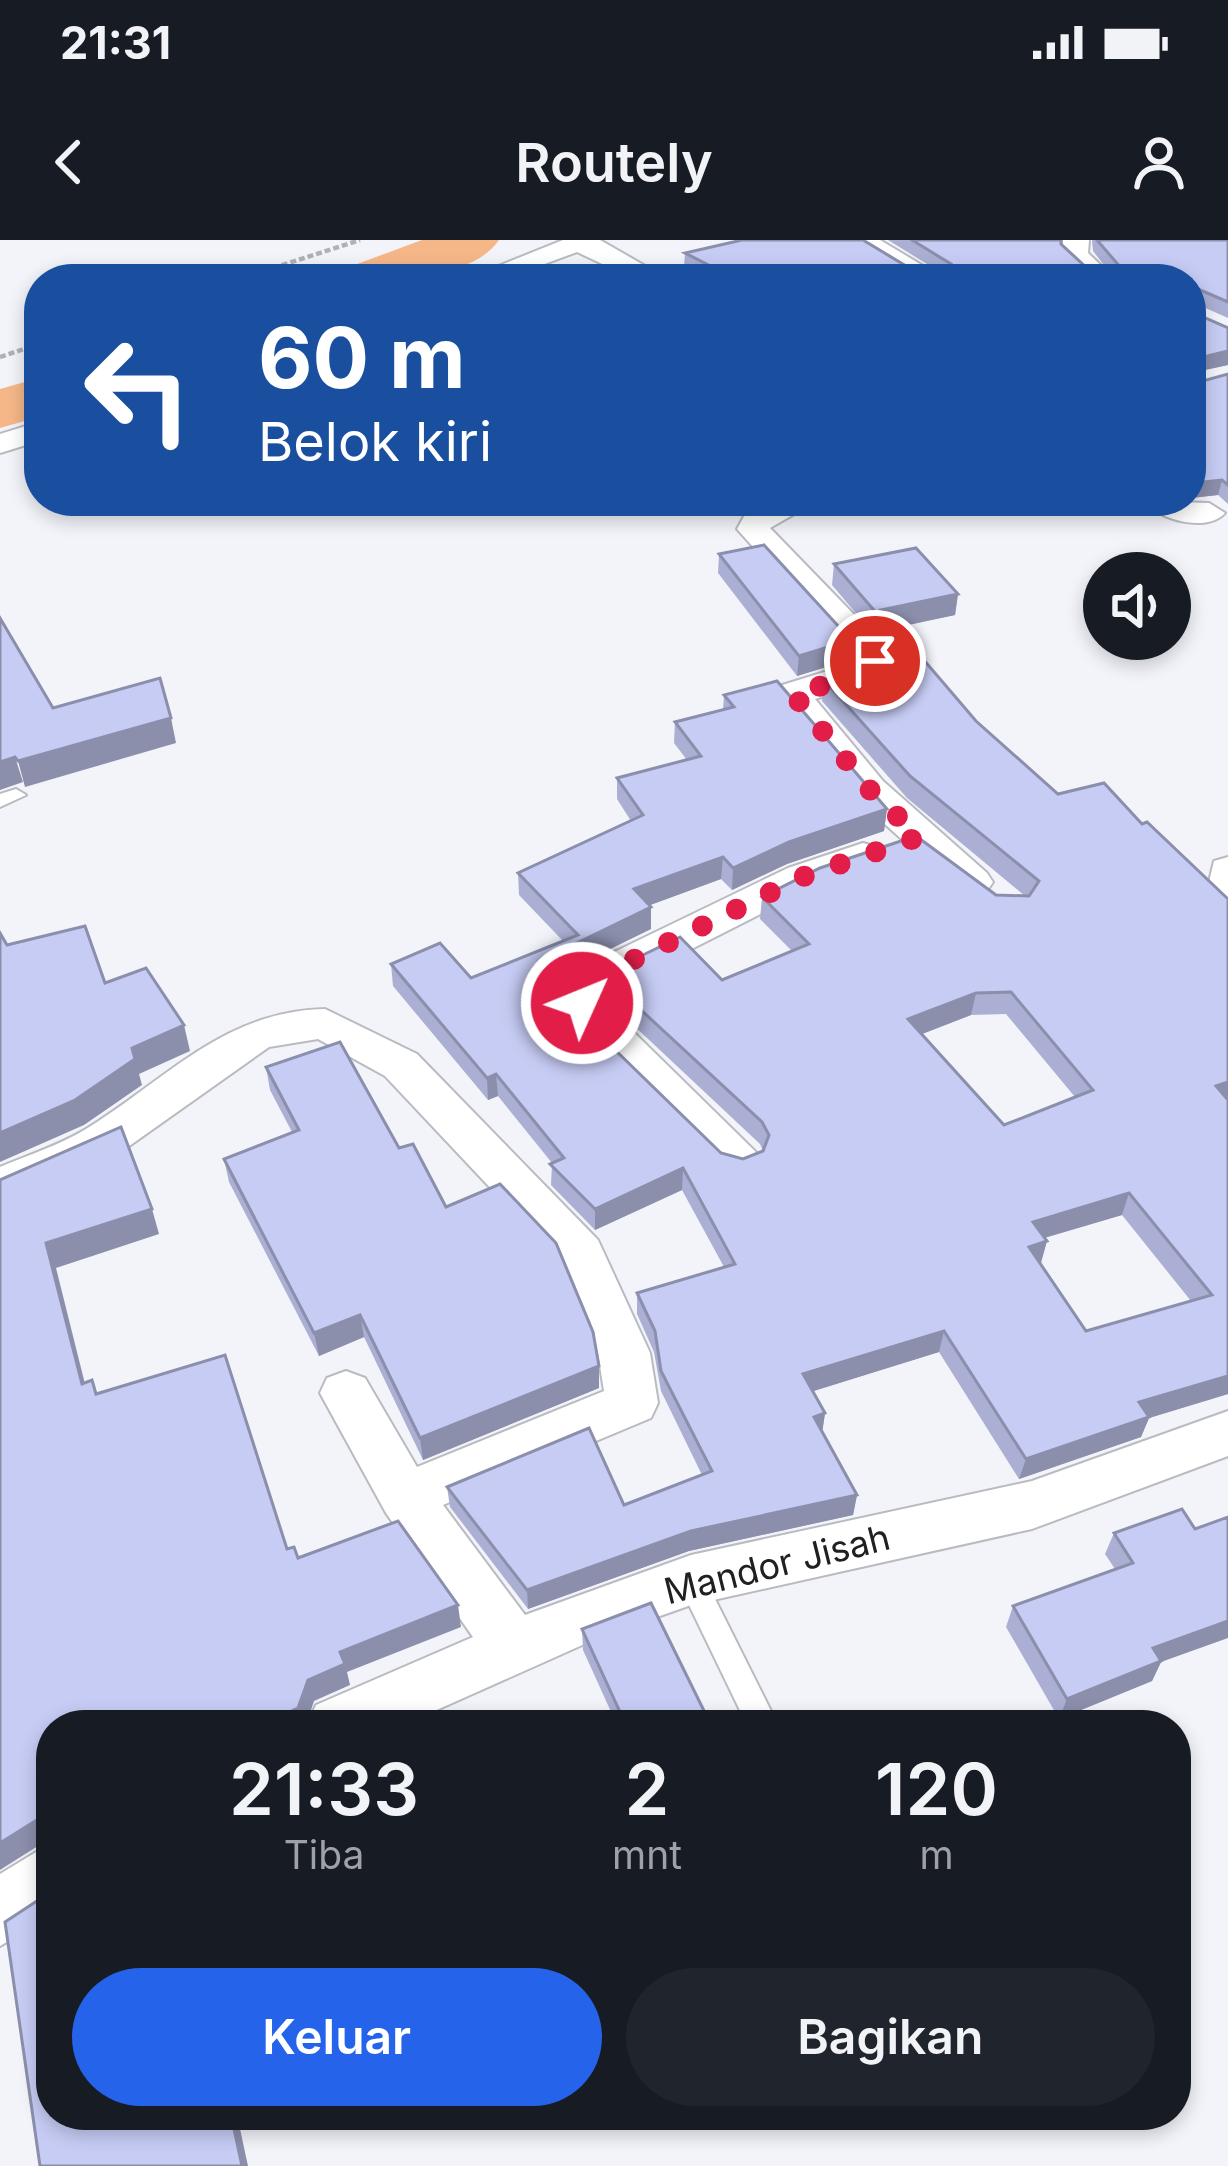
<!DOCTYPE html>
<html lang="id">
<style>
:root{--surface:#171b24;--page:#20242c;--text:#f1f3f6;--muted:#9ea1a6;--accent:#2563eb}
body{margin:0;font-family:Inter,sans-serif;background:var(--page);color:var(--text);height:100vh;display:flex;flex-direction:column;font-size:45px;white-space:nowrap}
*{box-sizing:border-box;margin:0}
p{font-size:39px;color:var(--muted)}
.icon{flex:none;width:66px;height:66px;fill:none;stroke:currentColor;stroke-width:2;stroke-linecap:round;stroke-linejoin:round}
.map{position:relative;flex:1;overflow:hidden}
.sheet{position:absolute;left:36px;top:1470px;width:1155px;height:420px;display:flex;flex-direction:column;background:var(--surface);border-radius:48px;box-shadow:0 6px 18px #0003}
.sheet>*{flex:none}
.banner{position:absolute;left:24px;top:24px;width:1182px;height:252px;border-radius:48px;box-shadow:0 6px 18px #0003;background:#1a4fa0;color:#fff;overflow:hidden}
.buttons{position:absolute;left:1083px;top:312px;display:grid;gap:24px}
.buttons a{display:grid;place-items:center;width:108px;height:108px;border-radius:50%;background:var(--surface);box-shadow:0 6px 18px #0003;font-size:60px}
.pin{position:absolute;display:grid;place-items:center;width:102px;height:102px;color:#fff;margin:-51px;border:6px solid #fff;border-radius:50%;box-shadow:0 3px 12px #0007}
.me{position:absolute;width:132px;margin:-66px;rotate:46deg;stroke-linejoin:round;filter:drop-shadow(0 0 9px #0008)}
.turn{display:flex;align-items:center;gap:42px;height:252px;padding:0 36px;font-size:54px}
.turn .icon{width:156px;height:156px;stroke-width:2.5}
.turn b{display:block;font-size:84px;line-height:102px}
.eta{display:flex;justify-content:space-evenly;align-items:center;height:204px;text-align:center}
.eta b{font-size:72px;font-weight:600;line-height:84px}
.button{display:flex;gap:24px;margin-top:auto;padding:24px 36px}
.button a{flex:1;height:138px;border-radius:72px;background:var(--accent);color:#fff;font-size:48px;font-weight:600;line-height:138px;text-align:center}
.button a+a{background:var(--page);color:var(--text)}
.status{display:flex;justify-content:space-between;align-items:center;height:84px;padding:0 60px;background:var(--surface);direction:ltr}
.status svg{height:33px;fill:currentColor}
header{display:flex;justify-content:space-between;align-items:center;height:156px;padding:0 36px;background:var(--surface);font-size:54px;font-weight:600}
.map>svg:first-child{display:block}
</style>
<div class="status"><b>21:31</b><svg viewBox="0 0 49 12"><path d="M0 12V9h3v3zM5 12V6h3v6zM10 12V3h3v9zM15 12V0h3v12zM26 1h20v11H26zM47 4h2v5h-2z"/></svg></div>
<header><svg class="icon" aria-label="back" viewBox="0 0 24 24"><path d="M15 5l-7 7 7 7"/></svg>Routely<svg class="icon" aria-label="person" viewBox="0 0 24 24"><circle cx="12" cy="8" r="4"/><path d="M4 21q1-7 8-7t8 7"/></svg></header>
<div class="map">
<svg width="1228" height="1926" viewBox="0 0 1228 1926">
<rect width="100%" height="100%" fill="#f3f4fa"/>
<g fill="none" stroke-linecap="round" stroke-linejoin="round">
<!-- river -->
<g fill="#f5b787" fill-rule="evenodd">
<path d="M422,0H499C470,42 386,39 341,39L349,27Z"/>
<polygon points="39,138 39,177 0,188 0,149"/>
</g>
<!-- service casing -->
<g stroke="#babbc1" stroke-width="4">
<g id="service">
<polygon points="16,549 26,555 0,567 0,554"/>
<polygon points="691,1327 701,1331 778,1485 747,1485 677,1340 681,1331"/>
</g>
</g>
<!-- minor casing -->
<g stroke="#babbc1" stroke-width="4">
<g id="minor">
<polygon points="563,0 600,0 668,39 634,39 577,12 504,39 466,39"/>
<polygon points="848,0 880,0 945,39 912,39"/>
<polygon points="1063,0 1089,0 1088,13 1115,39 1086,39 1062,15"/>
<polygon points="39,182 39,201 0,213 0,194"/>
<polygon points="773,261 817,261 770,288 866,387 897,427 892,435 815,459 883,541 987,633 993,642 987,651 959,651 855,557 774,454 779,446 857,422 737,289 747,271"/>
<path d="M1143,261L1209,263L1225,273C1207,293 1159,280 1143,261Z"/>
<polygon points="863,603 877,607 883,616 877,625 816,646 603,754 610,769 763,919 757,931 740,936 723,931 578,789 558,752 575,731 788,628"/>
<polygon points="1228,617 1228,659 1214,655 1208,646 1214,621"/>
<path d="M325,769L417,814L598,1000L650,1113L658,1163L651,1178L443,1265L525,1375L691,1315L1032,1241L1228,1171V1216L1032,1289L691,1365L598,1398L403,1485H307L316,1465L473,1397L386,1273L320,1153L327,1138L346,1131L365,1138L417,1227L604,1151L598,1113L561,1023L385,836L318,799L269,807L115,916L0,965V927C28,915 60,905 86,889C167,839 224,771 325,769Z"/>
<polygon points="51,1603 51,1675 0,1706 0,1634"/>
</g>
</g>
<!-- path -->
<g stroke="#b0b0b5" stroke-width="4.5" stroke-dasharray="6 3" stroke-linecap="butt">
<polyline points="239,39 360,0"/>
<polyline points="0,117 39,104"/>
</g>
<!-- service -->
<use href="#service" fill="#fff" fill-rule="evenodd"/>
<!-- minor -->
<use href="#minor" fill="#fff" fill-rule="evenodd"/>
</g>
<!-- wall -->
<g fill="#abafd3" fill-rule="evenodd">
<polygon points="888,0 1061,0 1061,4 1089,30 1107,29 1093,11 1092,0 1228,0 1228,78 1192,62 1192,72 1228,88 1228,125 1191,133 1192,144 1228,134 1228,264 1218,255 1191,258 1191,39 708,39 684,27 685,13 935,29"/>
<polygon points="719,314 849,420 797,436 718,333"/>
<path d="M834,324L958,354L955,375L896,387L976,481L1058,554L1142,584L1228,1154L1149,1178L1141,1197L1019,1239L939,1112L813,1151L825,1173L822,1192L857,1255L853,1275L689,1311L528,1369L450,1267L447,1247L624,1265L702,1235L661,1151L654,1112L637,1074V1053L724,1027L682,950L595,990L551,945L552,923L498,856L488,860L393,746L391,724L471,738L563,701L519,655L518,633L631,581L617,559V538L687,520L674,503L675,482L723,470L724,455L887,569L884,591L787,624L732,650L721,639L650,665L651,689L573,727L560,745L574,770L721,913L743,919L763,911L760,904L614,767L610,753V731L722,740L792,711L760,679L762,657L1025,656L907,558L822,461L824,440L894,418L832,345ZM1006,774L1075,857L1004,885L922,794L971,775ZM1122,975L1191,1061L1086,1091L1040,1023L1047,1001L1044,998Z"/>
<polygon points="266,827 399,908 446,967 599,1126 599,1148 423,1220 364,1097 319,1116 229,942 224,919 292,892 270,850"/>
<polygon points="1182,1269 1161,1422 1152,1441 1059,1479 1006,1387 1013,1366 1115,1329 1105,1314 1114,1293"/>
<polygon points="582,1389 711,1485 617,1485 583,1410"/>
</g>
<!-- shaded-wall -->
<g fill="#8b8fac">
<polygon points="1228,111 1228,125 1191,133 1191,120"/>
<polygon points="1222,240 1218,255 1191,258 1194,243"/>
<polygon points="958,354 955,375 890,389 881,370"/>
<polygon points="851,400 849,420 797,436 799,416"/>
<polygon points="171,478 176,503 25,547 18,521"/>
<polygon points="15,517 23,542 0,550 0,522"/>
<polygon points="887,569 884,591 787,624 732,650 733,628 789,602"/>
<polygon points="723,617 721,639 634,671 634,649"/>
<polygon points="651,667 651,689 573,727 554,754 553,732 573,705"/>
<polygon points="976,753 971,775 904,801 908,779"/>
<polygon points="184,785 190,811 139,834 142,845 84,885 0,922 0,893 132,808"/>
<polygon points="496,834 498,856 488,860 487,838"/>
<polygon points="1228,842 1228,861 1216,846"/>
<polygon points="683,928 682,950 595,990 595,969"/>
<polygon points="1129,953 1122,975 1027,1003 1033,982"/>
<polygon points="152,969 159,994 56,1028 91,1168 82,1144 46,1003"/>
<polygon points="1047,1001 1041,1023 1024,1029 1029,1007"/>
<polygon points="360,1075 364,1097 319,1116 314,1093"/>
<polygon points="944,1091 939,1112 801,1155 803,1134"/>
<polygon points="599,1126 599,1148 423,1220 420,1198"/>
<polygon points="1228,1136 1228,1154 1149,1178 1141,1197 1019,1239 1026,1219 1139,1162"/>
<polygon points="825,1173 822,1194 814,1177"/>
<polygon points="857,1255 853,1275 689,1311 528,1369 527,1350 691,1291"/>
<polygon points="458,1365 461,1387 347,1432 350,1445 314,1461 306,1485 260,1485 340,1412"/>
<polygon points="1228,1381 1228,1398 1161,1422 1152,1441 1059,1479 1067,1459 1153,1408"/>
<polygon points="37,1580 49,1599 0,1630 0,1603"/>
<polygon points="231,1875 237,1875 248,1926 242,1926"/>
</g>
<!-- building -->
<g fill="#c7ccf5" stroke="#8b8fac" stroke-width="3" fill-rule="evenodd">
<polygon points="742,0 863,0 911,29 947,30 951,24 912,0 1061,0 1061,4 1089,30 1121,28 1097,0 1228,0 1228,62 1191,46 1191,39 736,39 685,13"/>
<polygon points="1191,50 1192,72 1228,88 1228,111 1191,120"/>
<polygon points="1191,121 1192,144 1228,134 1228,245 1222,240 1194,243 1191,240"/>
<polygon points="764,305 851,400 799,416 719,314"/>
<path d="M916,308L958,354L881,370L976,481L1058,554L1104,543L1142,584L1147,582L1228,659V842L1216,846L1228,860V1136L1139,1162L1149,1177L1026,1219L944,1091L803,1134L825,1173L814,1177L857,1255L691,1291L527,1350L447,1247L589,1188L624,1265L712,1231L661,1131L655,1091L637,1053L735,1024L683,928L595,969L550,924L564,918L496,834L487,838L391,724L440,703L471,738L578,695L518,633L643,575L617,538L701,516L675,482L734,467L724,455L777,441L887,569L789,602L733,628L723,617L634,649L651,667L573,705L553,732L574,770L721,913L743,919L763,911L769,895L762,882L614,745L610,731L680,697L722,740L809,704L762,657L820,628L916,596L996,655L1029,656L1039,641L910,536L824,440L896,418L904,405L834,324ZM1011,752L1093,850L1004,885L908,779L976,753ZM1129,953L1212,1055L1086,1091L1029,1007L1047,1001L1033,982Z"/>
<polygon points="0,378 53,468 160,438 171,478 18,521 15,517 0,522"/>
<polygon points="85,686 105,743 146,728 184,785 132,808 135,819 75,860 0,893 0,693 7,705"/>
<polygon points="340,802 399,908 413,904 446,967 500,944 556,1003 593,1092 599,1126 420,1198 360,1075 314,1093 224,919 299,890 266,827"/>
<polygon points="121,887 152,969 46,1003 82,1144 92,1140 96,1154 225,1115 287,1309 294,1307 298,1318 398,1281 458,1365 340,1412 345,1424 308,1440 298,1468 260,1485 51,1485 51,1875 231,1875 242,1926 40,1926 5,1682 43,1657 44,1583 37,1580 0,1603 0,940"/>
<polygon points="1182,1269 1195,1289 1228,1277 1228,1381 1153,1408 1161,1421 1067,1459 1013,1366 1133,1323 1114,1293"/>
<polygon points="651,1363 711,1485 626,1485 582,1389"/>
</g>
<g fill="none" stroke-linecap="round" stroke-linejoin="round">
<!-- route -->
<polyline stroke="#e11d48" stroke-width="21" stroke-dasharray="0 37.8" points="582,763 580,752 590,741 802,637 919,597 869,549 793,454 876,430 875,421"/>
</g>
<g text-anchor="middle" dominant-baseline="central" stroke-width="9" stroke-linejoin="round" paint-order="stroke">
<!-- street labels -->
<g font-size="36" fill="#202022" stroke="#fff">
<text transform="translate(777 1324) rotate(-14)">Mandor Jisah</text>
</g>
</g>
</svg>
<div class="buttons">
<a><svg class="icon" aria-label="sound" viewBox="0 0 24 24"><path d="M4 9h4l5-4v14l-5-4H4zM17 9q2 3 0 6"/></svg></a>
</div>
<div class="pin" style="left:875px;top:421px;background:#d93025"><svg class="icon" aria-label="arrive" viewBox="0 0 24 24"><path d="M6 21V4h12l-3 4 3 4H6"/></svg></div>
<svg class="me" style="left:582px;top:763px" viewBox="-20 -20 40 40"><circle r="17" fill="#e11d48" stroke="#fff" stroke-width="3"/><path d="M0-11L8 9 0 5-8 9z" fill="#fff"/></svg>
<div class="banner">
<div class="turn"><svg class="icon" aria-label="left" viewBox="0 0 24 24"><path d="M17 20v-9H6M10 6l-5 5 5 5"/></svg><div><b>60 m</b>Belok kiri</div></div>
</div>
<section class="sheet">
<div class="eta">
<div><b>21:33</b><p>Tiba</p></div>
<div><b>2</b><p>mnt</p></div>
<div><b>120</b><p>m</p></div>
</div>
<div class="button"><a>Keluar</a><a>Bagikan</a></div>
</section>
</div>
